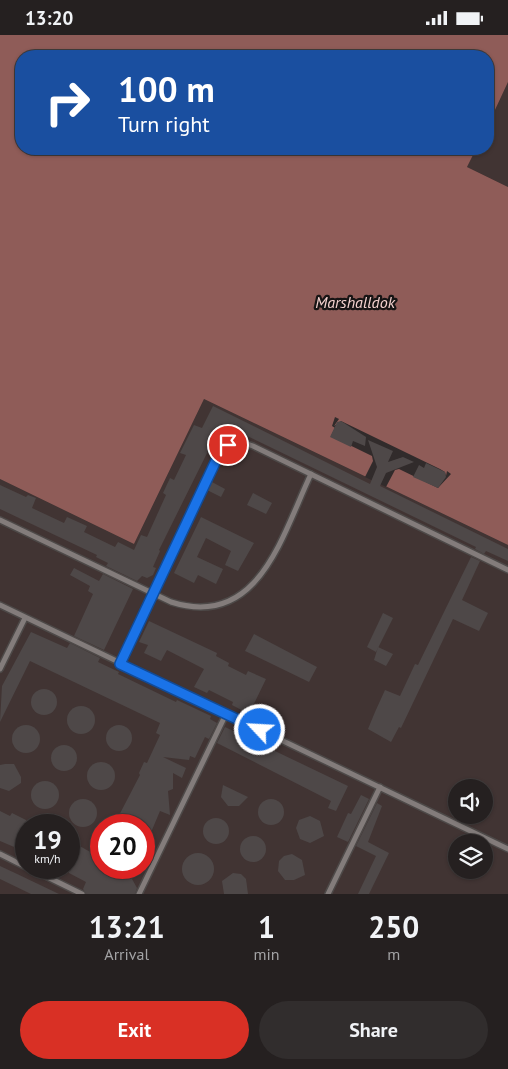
<!DOCTYPE html>
<style>
:root{--surface:#252020;--page:#312d2d;--text:#f1f3f6;--muted:#a3a3a5;--line:#423e3e;--accent:#d93025}
body{margin:0;font-family:"PT Sans",sans-serif;background:var(--page);color:var(--text);height:100vh;display:flex;flex-direction:column;font-size:19px;white-space:nowrap}
*{box-sizing:border-box;margin:0}
p{font-size:16px;color:var(--muted)}
.icon{flex:none;width:28px;height:28px;fill:none;stroke:currentColor;stroke-width:2;stroke-linecap:round;stroke-linejoin:round}
.map{position:relative;height:859px;overflow:hidden}
.side{display:flex;flex-direction:column;background:var(--surface);flex:1}
.side>*{flex:none}
.banner{position:absolute;left:15px;top:15px;width:479px;height:105px;border-radius:20px;box-shadow:0 1px 4px #0004,0 0 0 1px var(--line);background:#1a4fa0;color:#fff;overflow:hidden}
.fabs{position:absolute;left:448px;top:744px;display:grid;gap:10px}
.fabs a{display:grid;place-items:center;width:45px;height:45px;border-radius:50%;background:var(--surface);box-shadow:0 1px 4px #0004,0 0 0 1px var(--line);font-size:25px}
.speed{position:absolute;left:15px;top:779px;display:flex;gap:10px;font-size:25px;font-weight:700;text-align:center}
.speed>*{display:grid;place-content:center;width:65px;height:65px;border-radius:50%;background:var(--surface);box-shadow:0 1px 4px #0004,0 0 0 1px var(--line);line-height:1}
.speed small{font-size:12px;font-weight:400}
.speed .limit{border:8px solid #d22;background:#fff;color:#111}
.pin{position:absolute;display:grid;place-items:center;width:42px;height:42px;color:#fff;margin:-21px;border:2px solid #fff;border-radius:50%;box-shadow:0 1px 5px #0007}
.me{position:absolute;width:55px;margin:-28px;rotate:295deg;stroke-linejoin:round;filter:drop-shadow(0 0 4px #0008)}
.turn{display:flex;align-items:center;gap:18px;height:105px;padding:0 20px;font-size:22px}
.turn .icon{width:65px;height:65px;stroke-width:2.5}
.turn b{display:block;font-size:35px;line-height:42px}
.eta{display:flex;justify-content:space-evenly;align-items:center;height:85px;text-align:center}
.eta b{font-size:30px;font-weight:600;line-height:35px}
.action{display:flex;gap:10px;margin-top:auto;padding:10px 20px}
.action a{flex:1;height:58px;border-radius:30px;background:var(--accent);color:#fff;font-size:20px;font-weight:600;line-height:58px;text-align:center}
.action a+a{background:var(--page);color:var(--text)}
.status{display:flex;justify-content:space-between;align-items:center;height:35px;padding:0 25px;background:var(--surface);direction:ltr}
.status svg{height:14px;fill:currentColor}
.map>svg:first-child{display:block}
</style>
<div class="status"><b>13:20</b><svg viewBox="0 0 49 12"><path d="M0 12V9h3v3zM5 12V6h3v6zM10 12V3h3v9zM15 12V0h3v12zM26 1h20v11H26zM47 4h2v5h-2z"/></svg></div>
<div class="map">
<svg width="508" height="859" viewBox="0 0 508 859">
<rect width="100%" height="100%" fill="#312b2b"/>
<!-- built -->
<g fill="#413433" fill-rule="evenodd">
<polygon points="508,47 508,152 467,132 476,114 488,114 488,90"/>
<path d="M204,364L508,510V859H0V444L134,509ZM456,752H484V780H456ZM26,790H69V832H26ZM101,790H144V832H101ZM456,808H484V835H456Z"/>
</g>
<!-- water -->
<polygon fill="#8f5c58" points="0,0 508,0 508,47 488,90 488,21 21,21 21,114 476,114 467,132 508,152 508,510 204,364 134,509 0,444"/>
<!-- pier -->
<polygon fill="#312b2b" points="335,382 339,384 334,391 341,386 440,434 445,437 446,441 447,436 451,439 438,453 399,434 395,435 386,452 365,442 373,426 372,421 331,401 335,393 332,391"/>
<!-- building -->
<g fill="#4e4848">
<polygon points="213,371 370,449 377,432 368,405 393,416 388,427 403,422 414,427 386,438 380,451 508,514 508,526 486,516 484,519 475,514 476,512 237,396 214,404 159,515 160,516 153,532 156,533 153,540 147,543 142,541 137,546 106,531 108,528 96,522 97,520 0,474 0,450 26,462 28,460 36,463 32,473 64,488 67,482 87,491 84,497 115,512 118,507 134,515 141,500 147,502 166,460 163,458 170,443 174,445 186,420 180,418 194,390 202,393"/>
<polygon points="341,386 366,402 365,411 353,406 351,412 330,402 337,387"/>
<polygon points="426,428 445,437 446,442 438,453 413,442 419,430 424,433"/>
<polygon points="212,447 225,454 221,462 207,455"/>
<polygon points="253,458 272,468 266,479 247,470"/>
<polygon points="201,482 254,508 238,536 225,530 231,516 206,503 197,522 223,534 216,549 198,540 194,548 174,538"/>
<polygon points="471,522 480,526 462,565 488,578 479,596 453,584 401,693 399,692 391,707 368,694 375,677 385,655 400,661 415,629 418,630"/>
<polygon points="74,533 99,546 103,539 133,554 104,615 74,601 93,559 88,556 90,551 70,540"/>
<polygon points="383,578 393,583 376,617 367,612"/>
<polygon points="149,586 217,618 216,621 229,628 228,631 246,640 248,636 266,644 249,679 232,670 233,667 209,655 207,658 194,652 204,634 167,615 161,626 144,618 148,610 139,607"/>
<polygon points="31,597 67,613 70,608 100,623 98,627 119,637 118,639 176,667 177,665 211,681 210,684 217,688 209,704 205,702 195,723 190,721 189,725 163,722 186,733 182,743 173,738 173,754 168,756 170,780 160,776 144,814 144,790 114,790 140,740 139,738 144,727 147,728 160,700 156,698 160,688 30,626 0,687 2,651"/>
<polygon points="254,599 317,632 309,647 245,616"/>
<polygon points="378,612 393,619 386,631 374,625"/>
<circle cx="44" cy="667" r="13"/>
<circle cx="81" cy="685" r="14"/>
<circle cx="119" cy="703" r="13"/>
<circle cx="26" cy="704" r="14"/>
<polygon points="225,692 348,751 336,776 328,773 331,766 217,708"/>
<circle cx="64" cy="723" r="13"/>
<circle cx="101" cy="741" r="14"/>
<polygon points="5,729 14,729 21,742 21,748 9,756 0,753 0,730"/>
<circle cx="45" cy="760" r="14"/>
<polygon points="223,750 248,762 239,771 228,771 221,762"/>
<polygon points="361,760 369,764 348,807 337,802 348,778 351,779"/>
<circle cx="271" cy="777" r="13"/>
<circle cx="83" cy="778" r="14"/>
<polygon points="377,768 382,771 368,807 389,818 369,859 358,859 376,821 356,811"/>
<polygon points="0,776 10,781 12,778 26,785 26,817 0,806"/>
<polygon points="310,781 320,786 324,801 310,808 300,804 296,793 299,785"/>
<circle cx="216" cy="796" r="13"/>
<circle cx="253" cy="814" r="13"/>
<polygon points="69,805 101,823 101,832 137,832 132,844 137,853 135,859 86,859 83,854 86,847 69,838"/>
<circle cx="198" cy="834" r="16"/>
<polygon points="292,819 302,825 305,840 294,845 285,845 278,836 279,826 284,821"/>
<polygon points="0,831 15,838 59,859 31,859 0,844"/>
<polygon points="233,838 241,839 246,844 248,859 224,859 222,846"/>
</g>
<g fill="none" stroke-linecap="round" stroke-linejoin="round">
<!-- service casing -->
<g stroke="#4d4948" stroke-width="8">
<g id="service">
<path d="M0,485L171,567C259,595 282,500 311,439"/>
<polyline points="0,570 508,814"/>
<path d="M120,629L221,415C231,407 241,406 253,411L508,535"/>
<polyline points="0,634 25,583"/>
<polyline points="0,819 26,832"/>
<polyline points="27,832 82,859"/>
<polyline points="139,859 226,679"/>
<polyline points="328,859 380,752"/>
</g>
</g>
<!-- service -->
<use href="#service" stroke="#837c7b" stroke-width="5"/>
</g>
<g fill="none" stroke-linecap="round" stroke-linejoin="round">
<!-- route casing -->
<g stroke="#114b97" stroke-width="12">
<polyline id="route" points="228,410 221,415 120,629 260,695"/>
</g>
<!-- route -->
<use href="#route" stroke="#1a73e8" stroke-width="9"/>
</g>
<g text-anchor="middle" dominant-baseline="central" stroke-width="4.5" stroke-linejoin="round" paint-order="stroke">
<!-- water labels -->
<g font-size="16" font-style="italic" fill="#f5d2cf" stroke="#171414">
<text x="355" y="267">Marshalldok</text>
</g>
</g>
</svg>
<div class="fabs">
<a><svg class="icon" aria-label="sound" viewBox="0 0 24 24"><path d="M4 9h4l5-4v14l-5-4H4zM17 9q2 3 0 6"/></svg></a>
<a><svg class="icon" aria-label="layers" viewBox="0 0 24 24"><path d="M12 4l9 5-9 5-9-5zM3 14l9 5 9-5"/></svg></a>
</div>
<div class="speed"><div>19<small>km/h</small></div><div class="limit">20</div></div>
<div class="pin" style="left:228px;top:410px;background:#d93025"><svg class="icon" aria-label="arrive" viewBox="0 0 24 24"><path d="M6 21V4h12l-3 4 3 4H6"/></svg></div>
<svg class="me" style="left:260px;top:695px" viewBox="-20 -20 40 40"><circle r="17" fill="#1a73e8" stroke="#fff" stroke-width="3"/><path d="M0-11L8 9 0 5-8 9z" fill="#fff"/></svg>
<div class="banner">
<div class="turn"><svg class="icon" aria-label="right" viewBox="0 0 24 24"><path d="M7 20v-9h11M14 6l5 5-5 5"/></svg><div><b>100 m</b>Turn right</div></div>
</div>
</div>
<section class="side">
<div class="eta">
<div><b>13:21</b><p>Arrival</p></div>
<div><b>1</b><p>min</p></div>
<div><b>250</b><p>m</p></div>
</div>
<div class="action"><a>Exit</a><a>Share</a></div>
</section>
